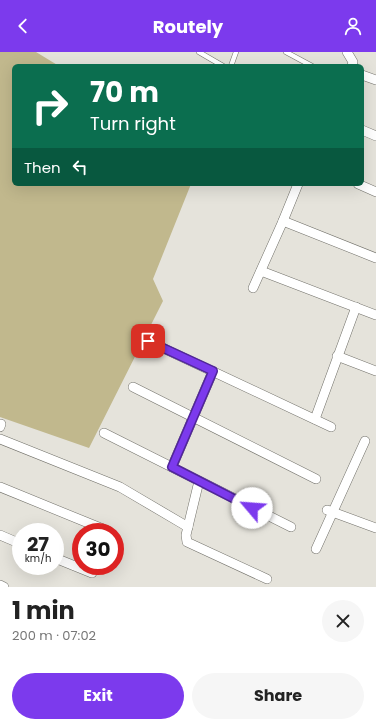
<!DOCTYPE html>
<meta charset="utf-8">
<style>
:root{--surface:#fff;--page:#f6f6f6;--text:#222;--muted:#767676;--accent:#7c3aed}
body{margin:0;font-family:Poppins,sans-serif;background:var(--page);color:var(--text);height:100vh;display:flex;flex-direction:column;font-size:15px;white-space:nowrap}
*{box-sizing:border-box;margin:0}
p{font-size:13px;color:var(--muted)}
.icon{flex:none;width:22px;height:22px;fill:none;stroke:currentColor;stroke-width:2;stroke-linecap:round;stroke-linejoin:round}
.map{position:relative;height:535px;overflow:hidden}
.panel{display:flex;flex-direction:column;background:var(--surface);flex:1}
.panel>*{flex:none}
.guide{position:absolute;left:12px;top:12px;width:352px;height:122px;border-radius:6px;box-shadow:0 4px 16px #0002;background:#0b6e4f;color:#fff;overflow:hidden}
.speed{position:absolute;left:12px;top:471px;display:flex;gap:8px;font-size:20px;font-weight:700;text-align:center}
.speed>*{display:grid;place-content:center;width:52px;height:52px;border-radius:50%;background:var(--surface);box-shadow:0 4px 16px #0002;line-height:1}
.speed small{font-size:10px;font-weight:400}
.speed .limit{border:6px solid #d22;background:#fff;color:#111}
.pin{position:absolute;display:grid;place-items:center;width:34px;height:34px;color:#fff;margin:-17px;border-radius:8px;box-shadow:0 2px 6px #0006}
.me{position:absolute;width:44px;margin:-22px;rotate:297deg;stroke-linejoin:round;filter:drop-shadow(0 0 3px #0008)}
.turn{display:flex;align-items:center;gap:14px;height:84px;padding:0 12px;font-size:18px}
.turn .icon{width:52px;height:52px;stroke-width:2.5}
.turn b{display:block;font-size:28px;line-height:34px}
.then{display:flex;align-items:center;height:38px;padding:0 12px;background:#0003;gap:8px;font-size:15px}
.round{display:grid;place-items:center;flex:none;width:42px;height:42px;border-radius:21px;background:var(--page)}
.overview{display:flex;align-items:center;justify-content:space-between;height:68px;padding:0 12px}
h1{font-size:24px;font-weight:700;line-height:30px}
.button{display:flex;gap:8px;margin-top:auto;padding:8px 12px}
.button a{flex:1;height:46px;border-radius:24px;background:var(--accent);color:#fff;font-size:16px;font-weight:700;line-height:46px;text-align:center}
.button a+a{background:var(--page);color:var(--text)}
header{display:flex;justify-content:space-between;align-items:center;height:52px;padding:0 12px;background:var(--accent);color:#fff;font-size:18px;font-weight:700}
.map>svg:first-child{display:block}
</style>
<header><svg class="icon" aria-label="back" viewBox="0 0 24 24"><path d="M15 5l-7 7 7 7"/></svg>Routely<svg class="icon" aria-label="person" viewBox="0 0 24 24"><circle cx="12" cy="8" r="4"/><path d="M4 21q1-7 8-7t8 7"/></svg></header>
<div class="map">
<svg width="376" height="535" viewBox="0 0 376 535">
<rect width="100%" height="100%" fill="#e5e3db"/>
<!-- green -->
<polygon fill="#c1b88d" points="0,0 36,0 59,14 14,14 14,132 191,132 153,227 163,249 89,396 0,365"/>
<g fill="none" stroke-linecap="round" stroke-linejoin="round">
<!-- lane casing -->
<g stroke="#72716a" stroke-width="5.5">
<g id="lane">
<polyline points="199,0 223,14"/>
<polyline points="286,0 312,14"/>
<polyline points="231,14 236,0"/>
</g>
</g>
<!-- street casing -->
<g stroke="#72716a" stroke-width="10">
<g id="street">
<polyline points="347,0 353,10 352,14"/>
<polyline points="362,23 376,28"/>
<polyline points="362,78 376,84"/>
<polyline points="298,132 283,169 376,206"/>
<polyline points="358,132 376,140"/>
<polyline points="261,219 376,263"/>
<polyline points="253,236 283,169"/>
<polyline points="148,289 331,375"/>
<polyline points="337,304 376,319"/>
<polyline points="133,335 316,427"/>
<polyline points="315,367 356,255"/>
<polyline points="0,375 1,372"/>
<polyline points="104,381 291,475"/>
<polyline points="0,387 120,435 188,475"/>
<polyline points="172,415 213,319"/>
<polyline points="199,429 186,483 187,490 267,527"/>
<polyline points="0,435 108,479"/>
<polyline points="327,458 376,476"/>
<polyline points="0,483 21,492"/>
<polyline points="316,497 365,389"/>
<polyline points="55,506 92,521"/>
<polyline points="0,533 4,535"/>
</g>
</g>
<!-- lane -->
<use href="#lane" stroke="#fff" stroke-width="4.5"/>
<!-- street -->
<use href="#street" stroke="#fff" stroke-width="9"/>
</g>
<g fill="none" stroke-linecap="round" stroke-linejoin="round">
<!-- route casing -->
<g stroke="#51269a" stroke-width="10">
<polyline id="route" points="148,289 213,319 172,415 252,456"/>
</g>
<!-- route -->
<use href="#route" stroke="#7c3aed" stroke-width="7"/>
</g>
</svg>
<div class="speed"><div>27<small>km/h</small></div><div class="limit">30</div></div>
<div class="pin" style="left:148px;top:289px;background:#d93025"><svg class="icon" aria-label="arrive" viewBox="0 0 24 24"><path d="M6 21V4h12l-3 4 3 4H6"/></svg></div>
<svg class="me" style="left:252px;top:456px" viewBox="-20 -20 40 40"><circle r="19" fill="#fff"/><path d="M0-13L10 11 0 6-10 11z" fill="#7c3aed"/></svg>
<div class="guide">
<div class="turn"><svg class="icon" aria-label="right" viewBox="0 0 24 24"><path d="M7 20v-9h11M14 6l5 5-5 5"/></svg><div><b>70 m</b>Turn right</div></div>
<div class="then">Then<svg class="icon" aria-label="left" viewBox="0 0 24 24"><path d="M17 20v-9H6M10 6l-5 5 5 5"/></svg></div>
</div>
</div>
<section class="panel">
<div class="overview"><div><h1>1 min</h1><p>200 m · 07:02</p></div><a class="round"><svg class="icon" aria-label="close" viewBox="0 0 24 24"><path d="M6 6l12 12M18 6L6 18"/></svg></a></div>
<div class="button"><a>Exit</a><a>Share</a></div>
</section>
